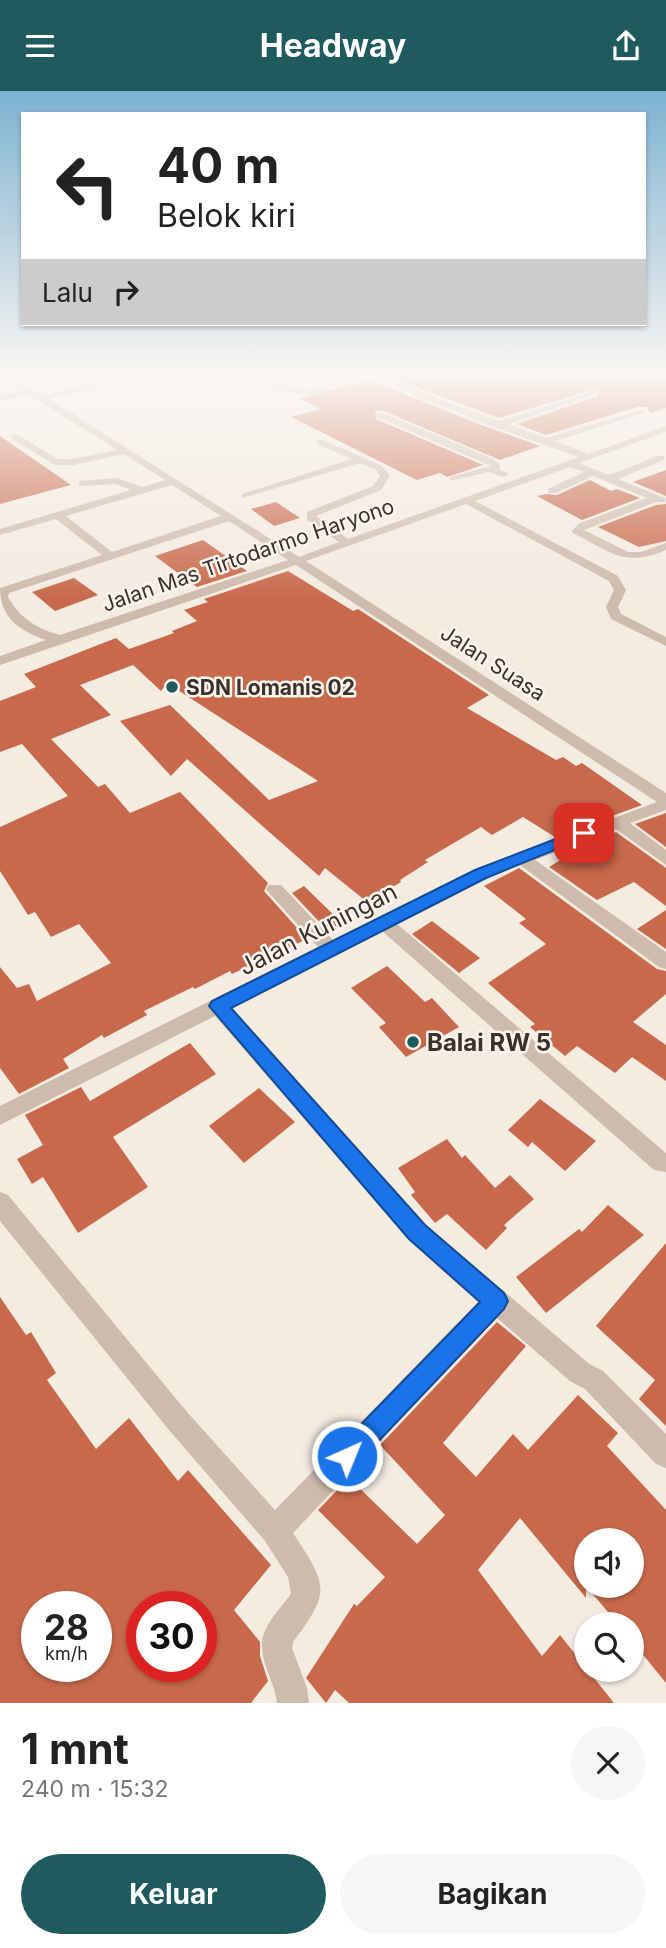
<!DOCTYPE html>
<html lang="id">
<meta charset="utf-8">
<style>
:root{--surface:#fff;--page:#f6f6f6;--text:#222;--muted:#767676;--accent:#1f5a5e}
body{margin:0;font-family:Inter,sans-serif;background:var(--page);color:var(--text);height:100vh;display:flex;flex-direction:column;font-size:26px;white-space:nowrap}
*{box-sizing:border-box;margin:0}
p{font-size:23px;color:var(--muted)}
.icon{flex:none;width:38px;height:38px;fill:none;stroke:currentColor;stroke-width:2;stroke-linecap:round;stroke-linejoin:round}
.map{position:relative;height:1612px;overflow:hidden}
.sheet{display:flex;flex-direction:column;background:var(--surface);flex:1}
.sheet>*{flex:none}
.guide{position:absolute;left:21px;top:21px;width:625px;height:214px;border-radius:0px;box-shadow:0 2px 5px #0004;background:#fff;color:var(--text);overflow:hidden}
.tools{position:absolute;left:574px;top:1437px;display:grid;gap:14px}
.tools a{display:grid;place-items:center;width:70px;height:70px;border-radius:50%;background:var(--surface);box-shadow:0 2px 5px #0004;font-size:35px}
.speed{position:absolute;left:21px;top:1500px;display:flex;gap:14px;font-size:35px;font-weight:700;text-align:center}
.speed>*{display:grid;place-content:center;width:91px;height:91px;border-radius:50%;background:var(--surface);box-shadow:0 2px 5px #0004;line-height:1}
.speed small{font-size:18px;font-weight:400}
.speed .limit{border:10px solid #d22;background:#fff;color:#111}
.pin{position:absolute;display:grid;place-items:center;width:60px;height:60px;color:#fff;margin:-30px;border-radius:14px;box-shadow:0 4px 10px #0006}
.me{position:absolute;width:77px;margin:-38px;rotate:44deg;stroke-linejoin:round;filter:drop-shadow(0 0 5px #0008)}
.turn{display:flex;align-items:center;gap:24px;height:147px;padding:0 21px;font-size:32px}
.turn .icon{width:91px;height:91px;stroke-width:2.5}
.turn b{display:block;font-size:49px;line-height:60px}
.then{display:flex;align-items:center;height:66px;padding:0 21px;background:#0003;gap:14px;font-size:26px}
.round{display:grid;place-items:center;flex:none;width:74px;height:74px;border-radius:37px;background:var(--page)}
.overview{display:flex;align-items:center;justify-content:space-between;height:119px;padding:0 21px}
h1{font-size:42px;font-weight:700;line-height:52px}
.action{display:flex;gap:14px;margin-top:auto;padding:14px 21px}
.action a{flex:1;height:80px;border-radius:42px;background:var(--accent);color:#fff;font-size:28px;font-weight:700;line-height:80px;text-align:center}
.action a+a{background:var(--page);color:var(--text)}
header{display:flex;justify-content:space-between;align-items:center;height:91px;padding:0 21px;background:var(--accent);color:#fff;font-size:32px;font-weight:700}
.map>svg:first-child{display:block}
</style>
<header><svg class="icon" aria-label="menu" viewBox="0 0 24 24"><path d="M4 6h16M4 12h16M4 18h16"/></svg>Headway<svg class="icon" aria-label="share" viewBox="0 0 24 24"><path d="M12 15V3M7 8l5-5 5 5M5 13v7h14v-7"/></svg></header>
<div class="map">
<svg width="666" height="1612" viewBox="0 0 666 1612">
<rect width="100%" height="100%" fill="#f4ebe1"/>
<!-- building -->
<g fill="#c8694b" fill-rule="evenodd">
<polygon points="395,282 647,282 666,289 666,317 651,322 646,316 637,316 546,344 517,333 598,305 599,297 499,327 386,285"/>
<polygon points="370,289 484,335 540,355 500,369 384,320 375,320 376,328 483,374 447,386 440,382 417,389 291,326 321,318 300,308"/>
<polygon points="0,345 71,394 0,413"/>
<polygon points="666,379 666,405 633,391"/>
<polygon points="590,389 611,400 617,398 640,407 582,429 537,405 546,403 557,404"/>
<polygon points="276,411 300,427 274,435 251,418"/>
<polygon points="666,413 666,450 639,456 598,436 656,414"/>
<polygon points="203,449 247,480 197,496 155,465"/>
<polygon points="288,480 353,520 358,518 489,604 467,617 556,669 563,666 576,675 582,672 642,714 555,746 523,726 492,744 481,736 425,769 428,771 400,789 401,791 367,811 325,777 319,785 187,668 171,685 120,630 170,614 269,709 318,690 167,592 161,600 133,574 80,594 111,624 51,648 98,696 105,693 130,722 180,701 268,792 264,800 307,848 232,883 230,880 195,898 193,896 144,920 147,924 104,947 102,944 63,968 69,977 19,1003 0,977 0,876 17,897 29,893 37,910 111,872 79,833 51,846 35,821 28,824 0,780 0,736 68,705 22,653 0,661 0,610 36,596 24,583 116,547 129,558 174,542 172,540 197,530 184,519 208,511 204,508"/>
<polygon points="74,487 98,504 55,520 32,501"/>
<polygon points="666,722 666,756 635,733"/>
<polygon points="616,741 666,777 666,815 634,791 597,809 549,776 575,760 572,758"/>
<polygon points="519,777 657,878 666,880 666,903 633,931 666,954 666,990 632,966 615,982 577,955 565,965 530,936 535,933 488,892 546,853 519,832 526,828 484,795"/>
<polygon points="304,795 342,832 327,839 292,802"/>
<polygon points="666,819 666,858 637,838"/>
<polygon points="432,830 480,867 459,882 412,843"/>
<polygon points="387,875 425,911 432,907 459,936 406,966 379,936 386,932 351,897"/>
<polygon points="190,952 216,983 113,1046 148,1096 78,1142 43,1086 32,1093 17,1068 43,1054 25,1024 81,996 90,1010"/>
<polygon points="259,997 295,1031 244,1072 209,1035"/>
<polygon points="540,1008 596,1050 565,1080 532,1051 528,1056 508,1039"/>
<polygon points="447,1048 462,1067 465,1064 495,1097 510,1084 534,1108 504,1134 507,1137 486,1159 447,1123 435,1132 411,1104 415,1101 398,1077"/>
<polygon points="608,1114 644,1144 546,1222 516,1186 579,1138 582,1141"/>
<polygon points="666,1152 666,1335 639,1308 655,1289 596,1235"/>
<path d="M0,1206L26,1244L31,1241L56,1282L47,1289L96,1358L129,1327L178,1390L188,1379L271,1474L234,1519L260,1551V1565L268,1590L251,1612H0ZM37,1516H96V1530L112,1552L96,1571V1575H37ZM142,1516H201V1575H142Z"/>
<path d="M497,1231L526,1255L443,1352L476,1386L513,1343L528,1359L578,1304L618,1342L607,1355L666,1419V1592L632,1550V1533H618L586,1495V1507L520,1427L478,1479L542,1565L560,1544L614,1612H349L335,1599L326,1612L306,1587L354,1513L357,1515L385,1486L318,1419L349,1387L417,1453L445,1424L380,1354ZM586,1449H632V1494H586Z"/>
</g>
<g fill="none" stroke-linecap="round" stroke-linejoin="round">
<!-- minor -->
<g fill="#cdbbac" fill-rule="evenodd">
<path d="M0,282H8L43,304L134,282H149L49,308L299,466L339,451L307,429V421L373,395L380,385L376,379L360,372L242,407V403L352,368L317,353V349H323L382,375L390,385L381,399L316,425L348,448L579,366L485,333L360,282H372L499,330L597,299V303L509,333L546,347L644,318V322L555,350L588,363L666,335V341L579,372L609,384L658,365H664V369L618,388L665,407V411H656L584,439L628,461H641L666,452V459C624,477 611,461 573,442L572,440L578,433L647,407L593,385L556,402H548V398L584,381L570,376L475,410L618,485L626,499L618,516L621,523L666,546V555L611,528L606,516L614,499L609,490L466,413L306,470L666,702V719L630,732L666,759V774L616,738L535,769L666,861V878L659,876L520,774L486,787L397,833L666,1062V1081L654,1079L382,840L232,917L425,1133L588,1272L603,1280L666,1343V1377L656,1373L585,1298L570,1290L497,1227L293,1442C328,1495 331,1500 293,1551L292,1557L307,1597L309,1612H277C275,1593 263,1576 262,1557C260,1537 280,1518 291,1503L288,1486L265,1450L169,1339L0,1130V1101L8,1104L187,1321L275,1419L478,1211L409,1149L215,925L0,1034V1015L318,856L269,802L266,798L269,794H281L333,849L474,779L657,711L296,474L0,574V565L46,549C20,540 0,527 0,497L102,464L56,428L0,444V438L131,399L116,393L83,395L79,394V390L117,387L142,396L165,389L124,363L73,374H55L12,348V344H18L57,368H73L117,359L30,304L0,310V304L24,300ZM172,394L221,425L112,461L66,425ZM229,430L288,469L60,544C37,538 20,527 8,506L9,502Z"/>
<path d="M250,282C278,282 295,308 326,295L306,282H316L336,295C309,314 274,300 250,282Z"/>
<polygon points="377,322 383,322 491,367 499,372 500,379 509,383 504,386 488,381 450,390 450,386 491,375 377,326"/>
</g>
</g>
<!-- sky -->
<linearGradient id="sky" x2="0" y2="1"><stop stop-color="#7eb2d2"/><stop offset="0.56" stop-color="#faf6f2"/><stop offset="1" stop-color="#faf6f2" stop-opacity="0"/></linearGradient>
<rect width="666" height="508" fill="url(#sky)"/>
<!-- route -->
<polygon fill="#1a73e8" stroke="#114b97" stroke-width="2" points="584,737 591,742 589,745 486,787 231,917 425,1134 504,1202 508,1210 504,1218 356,1374 347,1378 339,1374 335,1365 339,1356 480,1211 409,1148 209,915 212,910 475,779"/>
<!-- markers -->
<g fill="#1f5a5e" stroke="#fbf5ee" stroke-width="2.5">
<circle cx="172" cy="596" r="7"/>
<circle cx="413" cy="951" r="7"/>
</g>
<g text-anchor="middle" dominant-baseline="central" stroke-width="5" stroke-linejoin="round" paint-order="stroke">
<!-- far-street labels -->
<g font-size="21" fill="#3b302b" stroke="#fbf5ee">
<text transform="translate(248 464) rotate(-19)">Jalan Mas Tirtodarmo Haryono</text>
<text transform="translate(493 572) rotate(33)">Jalan Suasa</text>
</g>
<!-- far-poi labels -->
<g font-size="21" font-weight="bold" fill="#3b302b" stroke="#fbf5ee" text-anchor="start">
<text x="186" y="596">SDN Lomanis 02</text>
</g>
<!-- street labels -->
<g font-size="24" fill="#3b302b" stroke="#fbf5ee">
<text transform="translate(318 838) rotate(-27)">Jalan Kuningan</text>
</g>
<!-- poi labels -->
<g font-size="24" font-weight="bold" fill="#3b302b" stroke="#fbf5ee" text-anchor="start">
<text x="427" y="951">Balai RW 5</text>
</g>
</g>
</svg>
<div class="tools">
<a><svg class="icon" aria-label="sound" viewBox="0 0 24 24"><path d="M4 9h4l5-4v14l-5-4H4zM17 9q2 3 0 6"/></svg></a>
<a><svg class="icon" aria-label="search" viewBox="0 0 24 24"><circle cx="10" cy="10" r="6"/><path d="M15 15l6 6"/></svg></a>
</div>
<div class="speed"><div>28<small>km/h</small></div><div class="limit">30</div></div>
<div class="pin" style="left:584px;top:742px;background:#d93025"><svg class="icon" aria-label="arrive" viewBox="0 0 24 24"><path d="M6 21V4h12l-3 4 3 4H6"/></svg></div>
<svg class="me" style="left:347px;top:1365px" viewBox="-20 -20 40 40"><circle r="17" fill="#1a73e8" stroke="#fff" stroke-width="3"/><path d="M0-11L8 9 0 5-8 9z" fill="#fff"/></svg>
<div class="guide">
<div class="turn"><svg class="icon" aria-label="left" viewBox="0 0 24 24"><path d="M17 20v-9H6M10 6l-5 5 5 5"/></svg><div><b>40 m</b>Belok kiri</div></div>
<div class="then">Lalu<svg class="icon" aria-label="right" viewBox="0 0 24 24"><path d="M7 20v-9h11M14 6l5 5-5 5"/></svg></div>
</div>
</div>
<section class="sheet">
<div class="overview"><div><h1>1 mnt</h1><p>240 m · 15:32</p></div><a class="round"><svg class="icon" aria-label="close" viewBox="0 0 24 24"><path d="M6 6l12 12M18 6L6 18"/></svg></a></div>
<div class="action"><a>Keluar</a><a>Bagikan</a></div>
</section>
